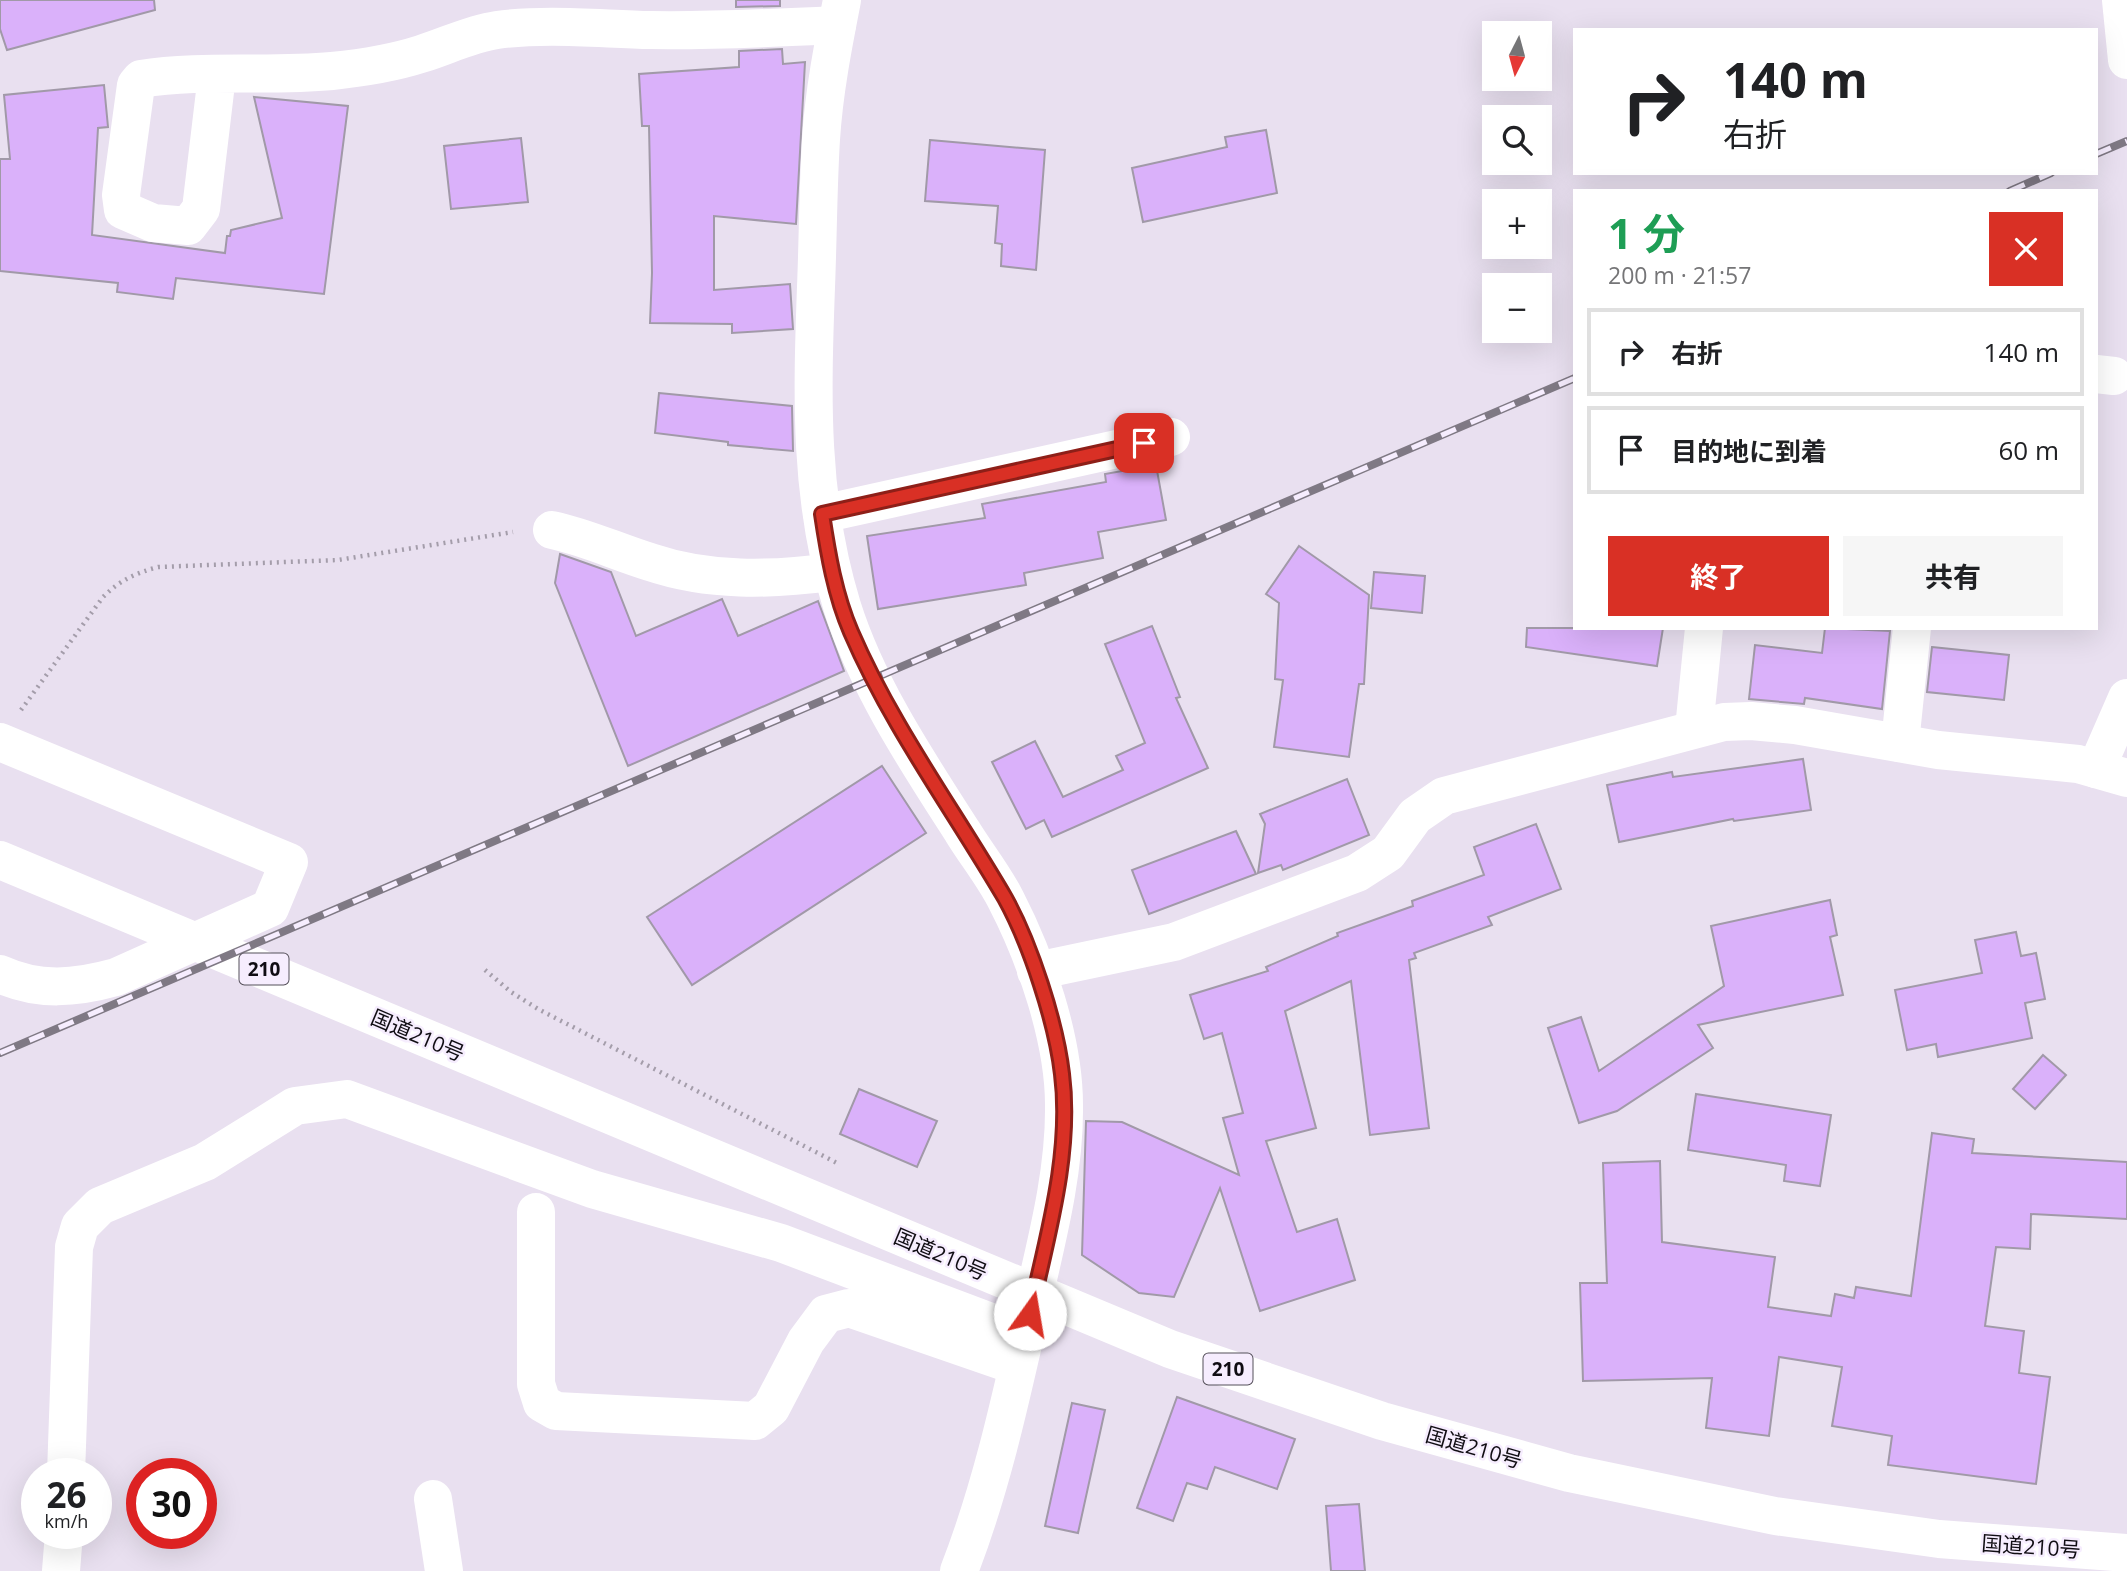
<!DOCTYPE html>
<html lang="ja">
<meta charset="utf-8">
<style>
:root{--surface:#fff;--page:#f6f6f6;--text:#202124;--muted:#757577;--line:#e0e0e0;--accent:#d93025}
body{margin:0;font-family:"Open Sans","Noto Sans JP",sans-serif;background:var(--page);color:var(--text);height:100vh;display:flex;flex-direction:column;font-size:26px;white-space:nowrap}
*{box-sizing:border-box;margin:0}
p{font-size:23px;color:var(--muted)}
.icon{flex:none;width:38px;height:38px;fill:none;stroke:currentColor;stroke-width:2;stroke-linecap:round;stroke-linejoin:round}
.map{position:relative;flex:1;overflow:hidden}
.drawer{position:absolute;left:1573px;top:189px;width:525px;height:441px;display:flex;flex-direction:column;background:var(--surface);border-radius:0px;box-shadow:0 7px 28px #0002}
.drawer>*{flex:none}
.top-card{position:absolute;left:1573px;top:28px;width:525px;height:147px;border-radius:0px;box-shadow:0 7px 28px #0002;background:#fff;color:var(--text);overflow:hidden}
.needle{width:46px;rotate:186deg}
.tools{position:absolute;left:1482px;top:21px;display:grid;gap:14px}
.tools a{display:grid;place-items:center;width:70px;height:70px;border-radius:0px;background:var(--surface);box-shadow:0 7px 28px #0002;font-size:35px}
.speed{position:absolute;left:21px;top:1458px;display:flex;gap:14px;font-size:35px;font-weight:700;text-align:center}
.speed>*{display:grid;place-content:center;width:91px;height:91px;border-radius:50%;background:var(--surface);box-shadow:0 7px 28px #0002;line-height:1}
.speed small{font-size:18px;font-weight:400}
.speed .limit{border:10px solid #d22;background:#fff;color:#111}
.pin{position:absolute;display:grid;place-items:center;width:60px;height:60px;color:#fff;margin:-30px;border-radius:14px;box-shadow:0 4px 10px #0006}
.me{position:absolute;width:77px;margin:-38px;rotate:13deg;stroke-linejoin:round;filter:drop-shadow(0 0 5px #0008)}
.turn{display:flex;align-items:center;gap:24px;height:147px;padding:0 35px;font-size:32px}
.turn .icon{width:91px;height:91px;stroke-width:2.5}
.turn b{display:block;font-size:49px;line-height:60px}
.round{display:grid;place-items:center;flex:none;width:74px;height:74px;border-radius:0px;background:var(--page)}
.head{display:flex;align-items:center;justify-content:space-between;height:119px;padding:0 35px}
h1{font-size:42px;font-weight:700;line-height:52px;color:#1e9e55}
.action{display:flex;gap:14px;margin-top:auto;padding:14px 35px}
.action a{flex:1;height:80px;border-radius:0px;background:var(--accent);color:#fff;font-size:28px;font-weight:700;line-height:80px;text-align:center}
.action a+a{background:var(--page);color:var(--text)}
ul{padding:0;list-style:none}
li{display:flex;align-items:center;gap:21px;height:88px;margin:0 14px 10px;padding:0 21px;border:4px solid var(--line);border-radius:0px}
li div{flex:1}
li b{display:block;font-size:26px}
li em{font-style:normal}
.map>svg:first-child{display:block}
</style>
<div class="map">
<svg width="2127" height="1571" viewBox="0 0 2127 1571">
<rect width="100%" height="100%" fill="#e9e0f0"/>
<!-- building -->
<g fill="#dab1fa" stroke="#a199a8" stroke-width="2">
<polygon points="0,0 154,0 155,10 7,50 0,29"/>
<polygon points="736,0 780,0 780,6 736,7"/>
<polygon points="782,49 783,64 805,62 796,224 714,216 714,290 790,284 793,329 732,333 732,324 650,323 652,273 649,126 642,126 639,74 739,67 739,51"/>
<polygon points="104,85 108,127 98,128 92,235 225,253 227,236 230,236 231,230 282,218 254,97 348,106 324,294 176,278 173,299 117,292 118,283 0,271 0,159 10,159 4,95"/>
<polygon points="1266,130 1277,193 1143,222 1132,168 1227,147 1225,137"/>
<polygon points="521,138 528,202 451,209 444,146"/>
<polygon points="930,140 1045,150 1036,270 1001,266 1002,244 995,243 998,206 925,201"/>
<polygon points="659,393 792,406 793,451 728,445 728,442 655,433"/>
<polygon points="1156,465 1166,520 1098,532 1103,558 1024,573 1026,585 878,609 867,536 985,518 982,504 1106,482 1105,474"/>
<polygon points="1299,546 1369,595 1364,684 1359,684 1349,757 1274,747 1283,680 1275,679 1279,603 1266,594"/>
<polygon points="560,554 611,572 636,636 722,599 738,636 818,601 844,671 628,766 555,583"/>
<polygon points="1374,572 1425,576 1422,613 1371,608"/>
<polygon points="1152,626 1180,697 1176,698 1208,768 1052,837 1044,820 1026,829 992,762 1035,741 1063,797 1123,770 1116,756 1145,743 1105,644"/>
<polygon points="1527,628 1663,628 1657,666 1526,647"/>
<polygon points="1825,628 1890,631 1882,709 1805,698 1804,704 1749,699 1755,645 1822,653"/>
<polygon points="1932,647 2009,655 2004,700 1927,692"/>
<polygon points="1803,759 1811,810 1734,821 1733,819 1619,842 1607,785 1672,772 1673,777"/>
<polygon points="882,766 926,833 692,985 647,917"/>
<polygon points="1347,779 1369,835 1283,870 1281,865 1258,873 1265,824 1260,814"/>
<polygon points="1536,824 1561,889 1488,917 1492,925 1414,953 1416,958 1409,960 1429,1128 1370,1135 1351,981 1285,1011 1316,1128 1266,1141 1297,1232 1337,1219 1355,1280 1260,1311 1220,1188 1174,1297 1139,1293 1082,1255 1086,1121 1122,1122 1239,1175 1223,1118 1243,1113 1222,1033 1204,1039 1190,995 1268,971 1266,967 1338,936 1337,933 1413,906 1412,901 1484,875 1474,847"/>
<polygon points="1236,831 1256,874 1149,914 1132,870"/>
<polygon points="1830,900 1837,935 1830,937 1843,995 1698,1025 1713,1048 1617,1111 1579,1123 1548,1028 1581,1017 1599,1071 1724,986 1711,926"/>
<polygon points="2016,932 2021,956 2036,953 2045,999 2025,1003 2032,1038 1938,1057 1936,1044 1907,1050 1895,990 1982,973 1975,940"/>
<polygon points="2043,1055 2066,1075 2035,1109 2013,1089"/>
<polygon points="859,1089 937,1121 917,1167 840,1134"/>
<polygon points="1696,1094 1831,1115 1820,1186 1784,1181 1786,1165 1688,1150"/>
<polygon points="1932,1133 1974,1139 1972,1153 2127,1162 2127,1219 2031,1214 2030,1249 1996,1247 1985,1326 2024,1331 2019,1373 2050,1377 2036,1484 1888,1465 1892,1436 1832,1426 1842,1367 1779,1357 1769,1436 1706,1428 1712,1378 1583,1381 1580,1283 1607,1283 1603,1163 1660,1161 1662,1242 1775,1257 1768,1307 1831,1316 1835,1294 1854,1298 1856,1287 1911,1296"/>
<polygon points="1177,1397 1295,1439 1277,1489 1215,1467 1207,1489 1187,1483 1173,1521 1137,1508"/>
<polygon points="1072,1403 1105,1410 1078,1533 1045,1526"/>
<polygon points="1359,1504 1365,1571 1331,1571 1326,1506"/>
</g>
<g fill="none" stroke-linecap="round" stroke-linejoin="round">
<!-- path -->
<g stroke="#a49daa" stroke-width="4.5" stroke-dasharray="2 5" stroke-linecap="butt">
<path d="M21,710L103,597C120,580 136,573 158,567L338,560L513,532"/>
<polyline points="485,970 511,992 538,1009 839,1164"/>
</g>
<!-- minor -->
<g stroke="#fff" stroke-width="38">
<path d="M842,0C833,46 824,92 821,139C818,188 818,238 816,287C812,397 809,499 842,606C867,686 917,761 962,831C976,854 994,876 1006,900C1036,958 1064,1040 1064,1105C1065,1173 1046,1243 1031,1309C1011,1397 992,1486 959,1571"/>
<polyline points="2121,0 2127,60"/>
<path d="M217,75L201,209L188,226L153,223L123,210L121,195L136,85L141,79C201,69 269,77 332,71C361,68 393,63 421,54C447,46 470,34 497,30C548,23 600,29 651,30C713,31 775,28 837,25"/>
<polyline points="2096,374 2114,376"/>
<polyline points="822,514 1171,437"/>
<path d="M552,530C586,537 617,552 650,562C709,582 771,580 832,572"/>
<polyline points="1694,729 1704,628"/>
<path d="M0,742L289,862L270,908L116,977C76,988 39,992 0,974"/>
<polyline points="1900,743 1912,628"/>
<polyline points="2096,769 2127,698"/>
<polyline points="1036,971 1174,942 1357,873 1388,853 1415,816 1444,796 1724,722 1751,721 1795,725 1938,750 2078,764 2127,778"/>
<polyline points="536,1212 536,1384 542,1403 556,1411 755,1421 771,1408 806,1341 826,1314 849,1308 1017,1366"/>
<polyline points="66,1474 74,1247 80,1226 100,1206 205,1162 295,1106 347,1099 592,1189 781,1243 1025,1335"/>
<polyline points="433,1499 444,1571"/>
<polyline points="61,1571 64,1533"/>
</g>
<!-- highway -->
<polyline stroke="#fff" stroke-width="38" points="0,860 1170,1349 1382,1421 1569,1473 1775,1516 1939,1539 2127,1553"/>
<!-- rail casing -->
<g stroke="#7f7984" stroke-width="8">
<g id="rail">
<polyline points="2096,154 2127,141"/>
<polyline points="2010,191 2051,173"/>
<polyline points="0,1053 1575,378"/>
</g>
</g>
<!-- rail -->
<use href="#rail" stroke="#f6edfe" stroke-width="5" stroke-dasharray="16" stroke-linecap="butt"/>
</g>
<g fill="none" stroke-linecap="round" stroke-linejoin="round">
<!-- route casing -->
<g stroke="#8d1f18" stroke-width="18">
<path id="route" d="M1030,1314C1047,1237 1072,1153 1062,1074C1056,1022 1030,943 1005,898C953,809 892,727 851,632C835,595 828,554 822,514L1144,443"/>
</g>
<!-- route -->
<use href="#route" stroke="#d93025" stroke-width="12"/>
</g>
<g text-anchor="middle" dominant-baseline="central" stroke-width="5" stroke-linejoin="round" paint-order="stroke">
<!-- shield labels -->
<g fill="#f6edfe" stroke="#55505a" stroke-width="2">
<rect x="239.5" y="953.5" width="49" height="31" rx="5"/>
<rect x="1203.5" y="1353.5" width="49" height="31" rx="5"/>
</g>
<g font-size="19" font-weight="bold" fill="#100d13">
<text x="264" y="969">210</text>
<text x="1228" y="1369">210</text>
</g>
<!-- street labels -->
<g font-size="21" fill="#100d13" stroke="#f6edfe">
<text transform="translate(418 1035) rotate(23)">国道210号</text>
<text transform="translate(941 1254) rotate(23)">国道210号</text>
<text transform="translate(1474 1447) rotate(16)">国道210号</text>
<text transform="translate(2031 1546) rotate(4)">国道210号</text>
</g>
</g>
</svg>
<div class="tools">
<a><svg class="needle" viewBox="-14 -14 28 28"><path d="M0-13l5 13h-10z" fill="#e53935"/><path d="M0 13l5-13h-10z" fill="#757577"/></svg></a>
<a><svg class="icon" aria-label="search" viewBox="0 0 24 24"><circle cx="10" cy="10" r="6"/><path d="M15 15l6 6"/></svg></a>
<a>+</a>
<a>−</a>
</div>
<div class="speed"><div>26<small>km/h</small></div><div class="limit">30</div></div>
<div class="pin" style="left:1144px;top:443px;background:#d93025"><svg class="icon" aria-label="arrive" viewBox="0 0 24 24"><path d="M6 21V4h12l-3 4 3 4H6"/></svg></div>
<svg class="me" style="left:1030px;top:1314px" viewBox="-20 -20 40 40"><circle r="19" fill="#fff"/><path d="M0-13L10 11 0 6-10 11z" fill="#d93025"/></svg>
<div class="top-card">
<div class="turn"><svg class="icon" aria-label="right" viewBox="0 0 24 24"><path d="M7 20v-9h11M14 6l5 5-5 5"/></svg><div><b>140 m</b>右折</div></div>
</div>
<section class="drawer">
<div class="head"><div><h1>1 分</h1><p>200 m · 21:57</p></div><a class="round" style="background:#d93025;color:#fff"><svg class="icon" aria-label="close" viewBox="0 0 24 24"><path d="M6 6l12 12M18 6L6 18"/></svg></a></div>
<ul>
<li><svg class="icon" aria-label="right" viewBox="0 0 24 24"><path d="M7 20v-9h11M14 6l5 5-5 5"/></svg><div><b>右折</b></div><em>140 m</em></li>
<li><svg class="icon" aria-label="arrive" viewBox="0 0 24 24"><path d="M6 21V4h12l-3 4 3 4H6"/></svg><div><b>目的地に到着</b></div><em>60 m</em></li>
</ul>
<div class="action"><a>終了</a><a>共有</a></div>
</section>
</div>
